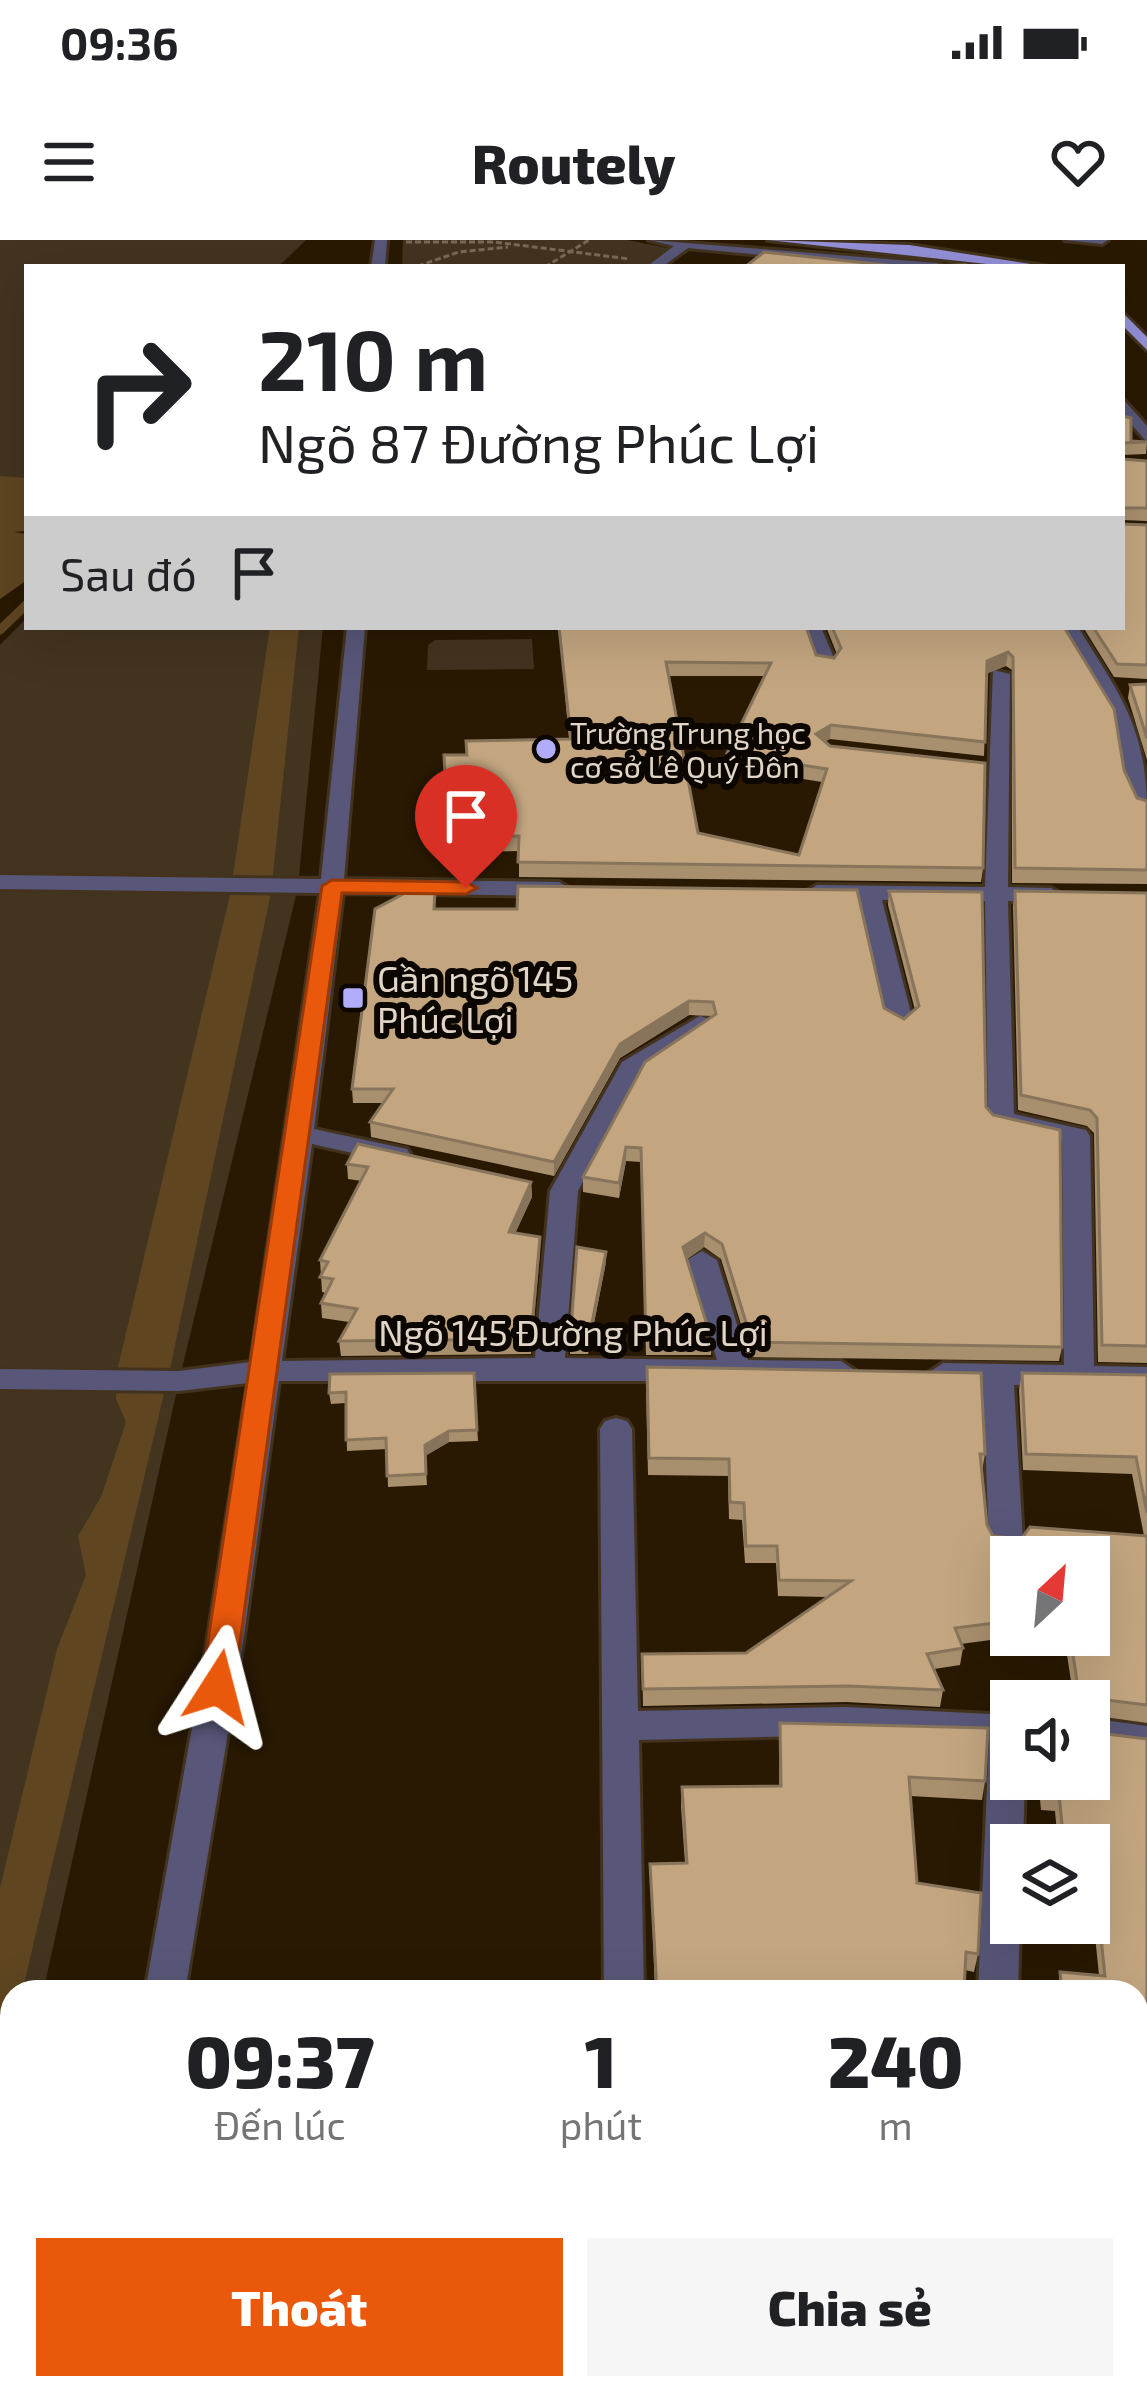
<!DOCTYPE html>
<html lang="vi">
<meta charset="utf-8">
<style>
:root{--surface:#fff;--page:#f6f6f6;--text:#202124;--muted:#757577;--accent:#ea580c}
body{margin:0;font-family:"Exo 2",sans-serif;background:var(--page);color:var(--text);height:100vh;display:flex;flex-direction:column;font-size:45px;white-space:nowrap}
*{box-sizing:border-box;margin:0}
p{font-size:39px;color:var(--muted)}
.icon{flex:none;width:66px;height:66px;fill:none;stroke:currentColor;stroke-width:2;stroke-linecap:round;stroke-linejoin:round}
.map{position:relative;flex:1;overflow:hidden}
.side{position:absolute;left:0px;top:1740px;width:1149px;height:420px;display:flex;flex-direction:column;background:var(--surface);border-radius:36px 36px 0 0;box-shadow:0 12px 48px #0002}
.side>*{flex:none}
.top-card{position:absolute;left:24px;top:24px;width:1101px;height:366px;border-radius:0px;box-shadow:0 12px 48px #0002;background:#fff;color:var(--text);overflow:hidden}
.needle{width:78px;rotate:26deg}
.controls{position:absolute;left:990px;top:1296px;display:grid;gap:24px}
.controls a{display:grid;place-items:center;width:120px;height:120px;border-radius:0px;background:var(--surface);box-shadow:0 12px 48px #0002;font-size:60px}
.pin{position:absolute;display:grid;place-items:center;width:102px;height:102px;color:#fff;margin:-123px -51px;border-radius:50% 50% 50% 0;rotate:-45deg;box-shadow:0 0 12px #0007}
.pin .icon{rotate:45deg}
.me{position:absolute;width:132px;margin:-66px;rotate:9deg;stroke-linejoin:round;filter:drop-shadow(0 0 9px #0008)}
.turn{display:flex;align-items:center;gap:42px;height:252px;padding:0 36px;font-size:54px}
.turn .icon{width:156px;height:156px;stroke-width:2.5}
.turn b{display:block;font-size:84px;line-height:102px}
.then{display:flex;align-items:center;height:114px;padding:0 36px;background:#0003;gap:24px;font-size:45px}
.eta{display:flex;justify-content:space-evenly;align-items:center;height:204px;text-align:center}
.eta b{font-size:72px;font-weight:800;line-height:84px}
.button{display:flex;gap:24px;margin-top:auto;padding:24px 36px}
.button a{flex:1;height:138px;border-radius:0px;background:var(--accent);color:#fff;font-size:48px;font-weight:800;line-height:138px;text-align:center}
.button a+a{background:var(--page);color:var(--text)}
.status{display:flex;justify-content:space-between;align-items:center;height:84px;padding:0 60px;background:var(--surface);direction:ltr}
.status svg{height:33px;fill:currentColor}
header{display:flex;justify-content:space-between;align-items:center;height:156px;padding:0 36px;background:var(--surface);font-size:54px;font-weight:800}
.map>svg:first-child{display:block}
</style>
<div class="status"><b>09:36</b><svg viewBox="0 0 49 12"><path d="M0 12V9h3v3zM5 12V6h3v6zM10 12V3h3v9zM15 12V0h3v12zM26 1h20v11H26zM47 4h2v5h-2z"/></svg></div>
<header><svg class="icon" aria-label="menu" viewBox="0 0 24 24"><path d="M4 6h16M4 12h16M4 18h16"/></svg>Routely<svg class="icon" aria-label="heart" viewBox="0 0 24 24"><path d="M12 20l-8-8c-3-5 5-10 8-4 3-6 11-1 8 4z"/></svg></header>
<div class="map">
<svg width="1147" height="2160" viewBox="0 0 1147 2160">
<rect width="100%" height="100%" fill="#291902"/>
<!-- green -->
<g fill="#433420">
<polygon points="0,0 306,0 278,27 27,27 27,239 0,237"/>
<polygon points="403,0 627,0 673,9 648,27 402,27"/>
<polygon points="27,378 27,387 323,387 298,647 179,1141 43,1752 12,1752 12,1891 0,1945 0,405"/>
<polygon points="532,399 534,429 427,430 428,405 435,400"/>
</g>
<!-- water -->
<g fill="#5f4621">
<polygon points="0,236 27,238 27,291 14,292 27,294 27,340 0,359"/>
<polygon points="270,387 299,387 271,653 171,1124 22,1752 12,1752 12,1795 0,1846 0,1648 57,1409 86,1335 78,1296 101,1257 126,1182 116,1159 117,1131 230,655"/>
</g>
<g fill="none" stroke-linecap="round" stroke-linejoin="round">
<!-- stream -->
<polyline stroke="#5f4621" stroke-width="9" points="0,390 27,364"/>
<!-- minor casing -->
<g stroke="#43331e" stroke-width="6">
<g id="minor">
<polygon points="375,0 387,0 385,27 371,27"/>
<polygon points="649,0 937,23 944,27 885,27 688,8 662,27 646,27 674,6"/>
<polygon points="1065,0 1108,0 1102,4"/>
<polygon points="1122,158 1147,186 1147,202 1122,174"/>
<polygon points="347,387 365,387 344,639 559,642 571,649 559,656 343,653 314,889 407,909 411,915 397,923 312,904 282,1121 535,1118 550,951 622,822 700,776 709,779 713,784 709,789 641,833 578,951 565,1118 717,1120 687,1020 702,1011 717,1020 748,1120 841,1121 856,1131 841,1141 279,1141 243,1403 185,1752 145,1752 207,1403 248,1143 179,1151 0,1149 0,1129 179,1131 251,1122 320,653 0,649 0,635 321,639"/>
<polygon points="803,387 821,387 836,423 833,427 819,427"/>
<path d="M1060,387H1078C1120,455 1147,488 1147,572L1139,570L1126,542L1116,481Z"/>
<polygon points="993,430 1010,434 1008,647 1051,648 1063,655 1051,662 1008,661 1014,874 1086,890 1090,896 1094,1126 1147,1127 1147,1147 1014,1145 1023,1302 1018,1311 994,1311 989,1302 983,1144 943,1143 928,1133 943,1123 1064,1125 1062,901 992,885 988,879 985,661 882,660 913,781 900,789 887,781 859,659 817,659 805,652 817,645 985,647"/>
<polygon points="616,1178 627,1181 632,1189 638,1471 846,1467 1011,1475 1011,1539 1025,1539 1023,1605 1011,1605 1011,1683 1020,1683 1018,1752 978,1752 989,1502 846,1495 639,1500 644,1752 604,1752 600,1189 605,1181"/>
<polygon points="1089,1478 1147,1486 1147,1514 1089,1506"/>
<polygon points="1137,2070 1147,2072 1147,2118 1137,2116"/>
<polygon points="73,2148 121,2148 119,2160 71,2160"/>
<rect x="605" y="2148" width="48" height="12"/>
</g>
</g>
<!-- major casing -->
<g stroke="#43331e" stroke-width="6">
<g id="major">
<polygon points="768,0 909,5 1050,27 1014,27"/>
<polygon points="1122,72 1147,97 1147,110 1122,85"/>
</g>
</g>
<!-- path -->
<g stroke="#786a57" stroke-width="3" stroke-dasharray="6 3" stroke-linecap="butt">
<polyline points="406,2 494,2 630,19"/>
<polyline points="418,26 459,12 508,7"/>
<polyline points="545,27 589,0"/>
</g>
<!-- minor -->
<use href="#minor" fill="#585779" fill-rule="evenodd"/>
<!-- major -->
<use href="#major" fill="#9490d8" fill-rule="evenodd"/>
</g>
<!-- wall -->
<g fill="#a88f6e" fill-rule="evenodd">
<polygon points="1122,176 1131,201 1147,202 1146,214 1122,215"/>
<polygon points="1122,219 1147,221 1147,281 1122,280"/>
<polygon points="1147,285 1147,439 1114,437 1083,387 1122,387"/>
<path d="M559,387L834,418L837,414L826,387H1064L1137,558L1147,561V644L1012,643V430L1006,426L987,433L984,516L830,499L825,501L983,628L981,642L519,637V611L448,612L444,515H467L569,499ZM668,436H764L727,513V527L822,542L799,615L698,593Z"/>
<polygon points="1147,444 1147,520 1128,458 1130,445"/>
<polygon points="889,651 986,867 1062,1107 1059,1121 751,1117 721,1019 704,1007 687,1019 712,1101 711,1115 646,1115 641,922 626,921 619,958 583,952 583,937 712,776 689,775 620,818 554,936 371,897 370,882 383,863 353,863 352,849 435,669 884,768 904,779 915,770 888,665"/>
<polygon points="1015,651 1147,653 1147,1123 1098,1122 1094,893 1087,886 1018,870 1013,666"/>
<polygon points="347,924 531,942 532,957 515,993 540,997 531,1114 341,1116 339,1101 349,1082 322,1078 321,1063 326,1053 322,1052 320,1020 362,941 348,939"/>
<polygon points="606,1022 588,1114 570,1114 570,1103"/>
<polygon points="474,1133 478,1201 449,1202 425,1216 427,1245 388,1247 387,1209 347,1211 346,1163 331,1164 329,1153"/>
<polygon points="1022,1133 1147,1135 1147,1483 1090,1475 1090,1492 1147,1499 1147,1803 1137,1803 1137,1752 1057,1752 1060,1732 1099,1735 1091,1657 1089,1657 1089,1605 1058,1605 1055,1571 1041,1570 1038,1539 1089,1539 1089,1461 1074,1461 1064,1395 1089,1395 1011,1317 1011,1395 1028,1395 961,1404 963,1408 960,1425 934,1429 943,1450 940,1467 846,1462 643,1466 642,1414 746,1413 827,1357 778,1356 776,1323 745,1323 742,1280 729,1279 728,1236 648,1235 646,1144 985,1214 982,1231 987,1285 993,1296 1021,1299 1144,1296 1132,1234 1023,1230 1019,1150"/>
<polygon points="780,1483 985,1541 982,1560 910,1556 917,1643 978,1714 974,1732 965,1730 964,1752 655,1752 650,1624 685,1623 681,1566 682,1547 779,1546"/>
<polygon points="1137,1933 1147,1935 1147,2068 1138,2066 1137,2067"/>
<polygon points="813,2148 938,2148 937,2160 694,2160 812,2150"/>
</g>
<!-- shaded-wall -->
<g fill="#88745a">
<polygon points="1008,412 1006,426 986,434 987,421"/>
<polygon points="831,485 830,499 815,507 816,494"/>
<polygon points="689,761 689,775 620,818 554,936 554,922 620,804"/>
<polygon points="626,907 626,921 619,958 619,943"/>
<polygon points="531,942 532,957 509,1007 509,992"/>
<polygon points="705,993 704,1007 683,1021 683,1007"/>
<polygon points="540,997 540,1012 531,1114 531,1099"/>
<polygon points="606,1012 606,1022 588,1114 588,1103"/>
<polygon points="449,1191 449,1202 425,1216 425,1205"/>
</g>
<!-- building -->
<g fill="#c3a680" stroke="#88745a" stroke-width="3" fill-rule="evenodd">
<polygon points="764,12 895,26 966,25 972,27 745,27"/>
<polygon points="1122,176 1131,178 1131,201 1147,202 1122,203"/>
<polygon points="1122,219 1147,221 1147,268 1122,268"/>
<polygon points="1122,284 1147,285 1147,425 1117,424 1093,387 1122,387"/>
<path d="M559,387H806L816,415L834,418L841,408L832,387H1064L1114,469L1124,530L1137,558L1147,561V630L1015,628L1013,417L1008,412L987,421L985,502L831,485L816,494L830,506L985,523L983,628L518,622L519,596L448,598L444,515H467L466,501L571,499ZM666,422L771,423L727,513L827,529L799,615L698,593Z"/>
<polygon points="1147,444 1147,498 1130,445"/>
<polygon points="518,646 857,650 884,768 904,779 919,766 889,651 982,652 986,867 993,875 1060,890 1062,1107 752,1102 722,1004 705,993 683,1007 712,1101 646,1100 641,908 626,907 619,943 583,937 645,822 716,774 713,762 689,761 620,804 554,922 370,882 393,849 352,849 375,669 411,650 435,651 434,669 517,669"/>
<polygon points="1015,651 1147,653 1147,1106 1102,1105 1097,878 1090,870 1021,855"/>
<polygon points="358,904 531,942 509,992 540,997 531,1099 339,1101 357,1069 321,1063 333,1039 320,1037 328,1022 320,1020 368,927 347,924"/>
<polygon points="577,1007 606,1012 588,1103 570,1103"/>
<polygon points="647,1127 981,1133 985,1214 980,1214 987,1285 993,1296 1021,1299 1030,1287 1147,1296 1147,1465 1090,1458 1090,1492 1147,1499 1147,1786 1137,1786 1137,1752 1062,1752 1060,1732 1105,1736 1095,1640 1089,1640 1089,1605 1064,1605 1059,1554 1045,1553 1044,1539 1089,1539 1089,1461 1080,1461 1070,1395 1089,1395 1089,1317 1011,1317 1011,1381 955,1388 963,1408 927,1414 943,1450 848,1446 643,1449 642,1414 746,1413 851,1341 779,1340 777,1306 746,1306 744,1263 730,1262 729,1219 649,1218"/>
<polygon points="474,1133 477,1190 449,1191 425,1205 426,1234 387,1236 386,1198 346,1200 346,1152 329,1153 330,1134"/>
<polygon points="1022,1133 1147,1135 1147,1273 1136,1217 1026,1214"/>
<polygon points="780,1483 988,1488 985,1541 909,1537 917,1643 981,1653 978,1714 966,1712 964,1752 657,1752 650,1624 687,1623 682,1547 781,1546"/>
<polygon points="1137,1933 1147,1935 1147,2049 1144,2048 1138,2059"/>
<polygon points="695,2148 802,2148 813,2150 814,2148 864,2148 864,2160 694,2160"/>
<polygon points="881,2148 938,2148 937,2158"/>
</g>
<!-- route -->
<polygon fill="#ea580c" stroke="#983908" stroke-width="3" points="332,640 466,642 477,648 466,654 342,653 234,1447 229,1456 218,1459 206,1456 201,1447 322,646"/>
<!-- markers -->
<g fill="#b1adfa" stroke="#0c0601" stroke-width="4.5">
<circle cx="546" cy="509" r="12"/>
<rect x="341" y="746" width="24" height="24" rx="6"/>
</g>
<g text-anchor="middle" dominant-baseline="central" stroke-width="12" stroke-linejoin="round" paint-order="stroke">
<!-- far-poi labels -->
<g font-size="30" fill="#e0d5c7" stroke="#0c0601" text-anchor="start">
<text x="570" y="492">Trường Trung học<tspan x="570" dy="34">cơ sở Lê Quý Đôn</tspan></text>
</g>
<!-- poi labels -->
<g font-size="36" fill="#e0d5c7" stroke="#0c0601" text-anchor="start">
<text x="377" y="737">Gần ngõ 145<tspan x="377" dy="41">Phúc Lợi</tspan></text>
</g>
<!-- street labels -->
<g font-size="36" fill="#e0d5c7" stroke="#0c0601">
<text x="573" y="1091">Ngõ 145 Đường Phúc Lợi</text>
</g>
</g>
</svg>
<div class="controls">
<a><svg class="needle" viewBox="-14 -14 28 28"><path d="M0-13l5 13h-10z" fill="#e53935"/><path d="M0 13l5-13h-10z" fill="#757577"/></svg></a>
<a><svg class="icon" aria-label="sound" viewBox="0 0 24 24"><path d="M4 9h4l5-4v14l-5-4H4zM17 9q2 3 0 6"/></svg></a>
<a><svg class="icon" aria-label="layers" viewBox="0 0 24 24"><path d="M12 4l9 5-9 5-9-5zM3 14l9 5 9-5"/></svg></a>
</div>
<div class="pin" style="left:466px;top:648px;background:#d93025"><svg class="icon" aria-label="arrive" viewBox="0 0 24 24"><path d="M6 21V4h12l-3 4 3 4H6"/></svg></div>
<svg class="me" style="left:218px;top:1447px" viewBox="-20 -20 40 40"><path d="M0-17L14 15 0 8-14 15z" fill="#ea580c" stroke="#fff" stroke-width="4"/></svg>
<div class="top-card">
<div class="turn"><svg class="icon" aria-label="right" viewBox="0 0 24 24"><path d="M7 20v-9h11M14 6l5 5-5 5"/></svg><div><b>210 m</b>Ngõ 87 Đường Phúc Lợi</div></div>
<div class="then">Sau đó<svg class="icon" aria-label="arrive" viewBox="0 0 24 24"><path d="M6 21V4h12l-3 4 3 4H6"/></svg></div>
</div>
<section class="side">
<div class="eta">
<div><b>09:37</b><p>Đến lúc</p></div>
<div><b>1</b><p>phút</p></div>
<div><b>240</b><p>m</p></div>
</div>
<div class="button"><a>Thoát</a><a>Chia sẻ</a></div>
</section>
</div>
